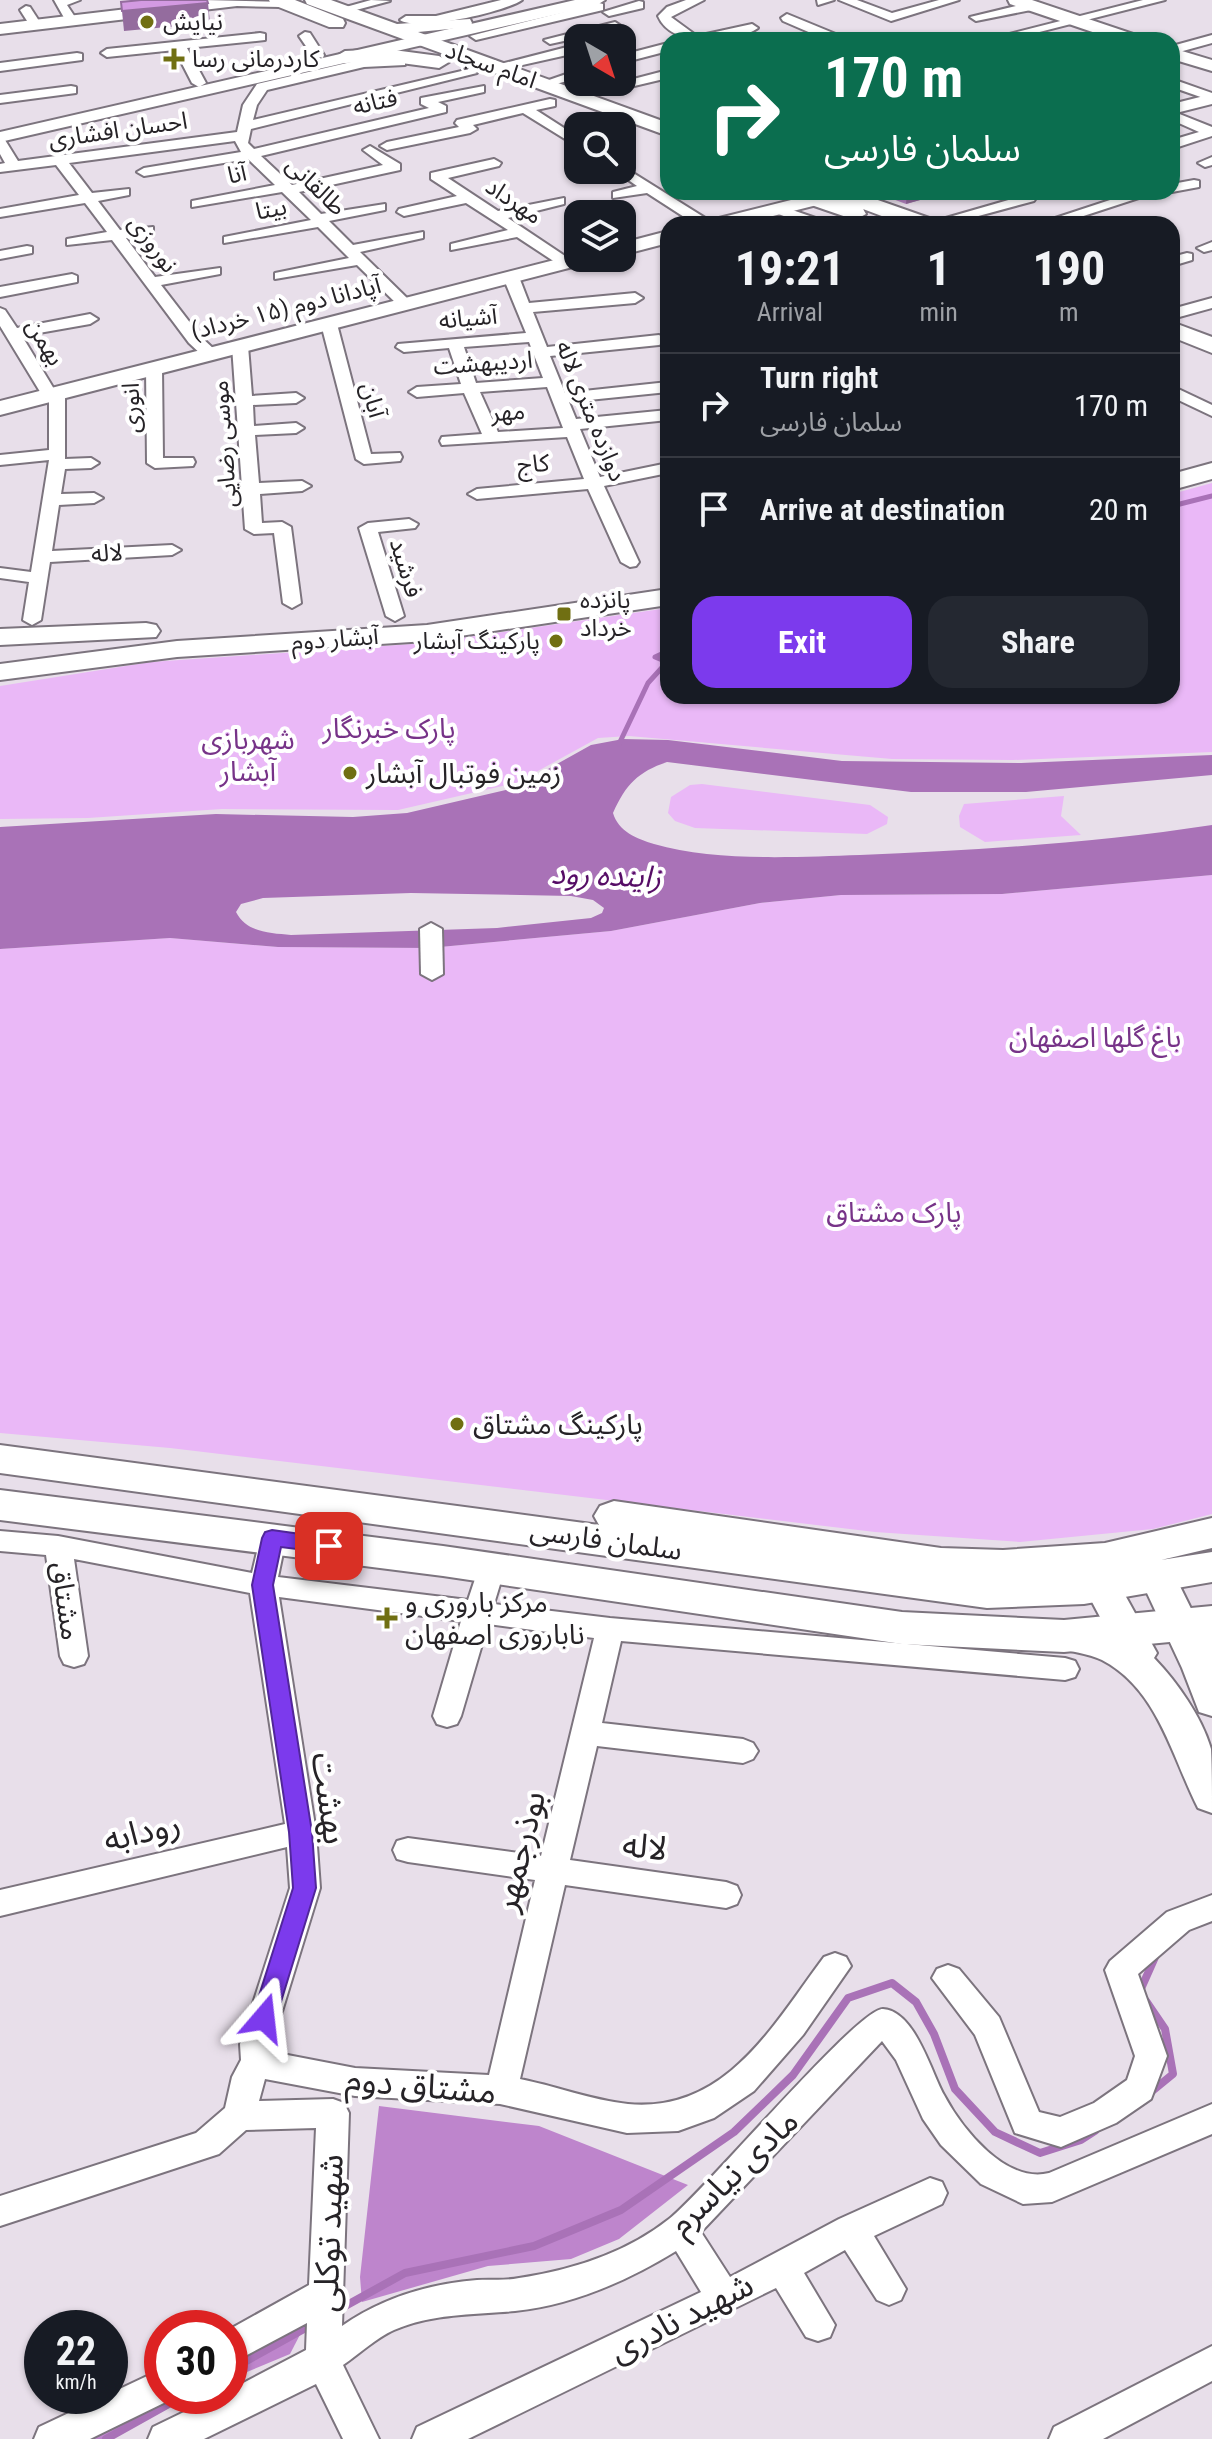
<!DOCTYPE html>
<meta charset="utf-8">
<style>
:root{--surface:#171b24;--page:#242831;--text:#f1f3f6;--muted:#9ea1a6;--line:#363941;--accent:#7c3aed}
body{margin:0;font-family:"Roboto Condensed","Noto Sans Arabic",sans-serif;background:var(--page);color:var(--text);height:100vh;display:flex;flex-direction:column;font-size:30px;white-space:nowrap}
*{box-sizing:border-box;margin:0}
p{font-size:26px;color:var(--muted)}
.icon{flex:none;width:44px;height:44px;fill:none;stroke:currentColor;stroke-width:2;stroke-linecap:round;stroke-linejoin:round}
.map{position:relative;flex:1;overflow:hidden}
.drawer{position:absolute;left:660px;top:216px;width:520px;height:488px;display:flex;flex-direction:column;background:var(--surface);border-radius:24px;box-shadow:0 2px 6px #0004}
.drawer>*{flex:none}
.hud{position:absolute;left:660px;top:32px;width:520px;height:168px;border-radius:24px;box-shadow:0 2px 6px #0004;background:#0b6e4f;color:#fff;overflow:hidden}
.needle{width:52px;rotate:141deg}
.tools{position:absolute;left:564px;top:24px;display:grid;gap:16px}
.tools a{display:grid;place-items:center;width:72px;height:72px;border-radius:16px;background:var(--surface);box-shadow:0 2px 6px #0004;font-size:40px}
.speed{position:absolute;left:24px;top:2310px;display:flex;gap:16px;font-size:40px;font-weight:700;text-align:center}
.speed>*{display:grid;place-content:center;width:104px;height:104px;border-radius:50%;background:var(--surface);box-shadow:0 2px 6px #0004;line-height:1}
.speed small{font-size:20px;font-weight:400}
.speed .limit{border:12px solid #d22;background:#fff;color:#111}
.pin{position:absolute;display:grid;place-items:center;width:68px;height:68px;color:#fff;margin:-34px;border-radius:16px;box-shadow:0 4px 12px #0006}
.me{position:absolute;width:88px;margin:-44px;rotate:17deg;stroke-linejoin:round;filter:drop-shadow(0 0 6px #0008)}
.turn{display:flex;align-items:center;gap:28px;height:168px;padding:0 32px;font-size:36px}
.turn .icon{width:104px;height:104px;stroke-width:2.5}
.turn b{display:block;font-size:56px;line-height:68px}
.eta{display:flex;justify-content:space-evenly;align-items:center;height:136px;text-align:center}
.eta b{font-size:48px;font-weight:700;line-height:56px}
.action{display:flex;gap:16px;margin-top:auto;padding:16px 32px}
.action a{flex:1;height:92px;border-radius:24px;background:var(--accent);color:#fff;font-size:32px;font-weight:700;line-height:92px;text-align:center}
.action a+a{background:var(--page);color:var(--text)}
ul{padding:0;list-style:none}
li{display:flex;align-items:center;gap:24px;height:104px;padding:0 32px;border-top:2px solid var(--line)}
li div{flex:1}
li b{display:block;font-size:30px}
li em{font-style:normal}
.map>svg:first-child{display:block}
</style>
<div class="map">
<svg width="1212" height="2439" viewBox="0 0 1212 2439">
<rect width="100%" height="100%" fill="#e8dfea"/>
<!-- green -->
<g fill="#eab8f7">
<polygon points="1212,483 1212,752 1013,760 892,759 629,736 598,738 516,783 398,810 222,809 88,818 0,819 0,686 151,662 427,643 668,608 668,696 1172,696 1172,494"/>
<polygon points="702,784 870,805 888,817 887,824 867,834 695,828 675,821 668,813 671,797 690,785"/>
<polygon points="1064,796 1061,816 1081,835 985,842 960,827 959,816 964,804"/>
<polygon points="1212,875 1212,1514 1153,1529 1020,1542 875,1532 170,1448 0,1433 0,949 170,938 278,947 429,948 611,931 760,903 841,895 1002,894"/>
</g>
<!-- forest -->
<g fill="#be85cc">
<polygon points="379,2106 539,2126 688,2185 619,2239 571,2259 488,2266 362,2302 360,2277"/>
<polygon points="305,2325 290,2354 230,2379 230,2364"/>
<polygon points="169,2396 192,2396 107,2439 86,2439"/>
</g>
<!-- water -->
<path fill="#a972b7" fill-rule="evenodd" d="M623,739L668,740L842,761L1021,763L1212,755V775L1026,792H911L667,762C638,772 626,784 613,813C618,831 637,839 654,844C715,862 797,857 860,855C978,850 1095,843 1212,825V875L1002,894L841,895L760,903L611,931L429,948L278,947L170,938L0,949V827L216,814L353,817L407,813L514,788L591,745ZM411,893L571,896L593,900L604,908L602,913L591,918L497,928L291,935C270,933 247,933 236,912L241,904L263,898Z"/>
<g fill="none" stroke-linecap="round" stroke-linejoin="round">
<!-- stream-far1 -->
<g stroke="#a972b7" stroke-width="5">
<polyline points="1172,506 1212,496"/>
<polyline points="619,744 648,683 667,662 655,657 668,651"/>
</g>
<!-- stream -->
<g stroke="#a972b7" stroke-width="8">
<polyline points="1140,1991 1156,1955"/>
<polyline points="1146,2001 1165,2029 1173,2074 1151,2092"/>
<polyline points="338,2310 405,2273 534,2246 621,2210 734,2132 793,2075 848,1998 892,1983 916,2002 934,2034 955,2089 995,2132 1040,2153 1081,2140 1095,2131"/>
<polyline points="230,2370 311,2325"/>
<polyline points="106,2439 183,2396"/>
</g>
<!-- street casing -->
<g stroke="#7c747e" stroke-width="4">
<g id="street">
<polygon points="54,0 80,0 67,5 77,20 75,23 67,23"/>
<polygon points="371,0 390,1 341,14 335,10"/>
<path d="M501,0H522C505,12 417,32 400,20L406,16H436Z"/>
<path d="M686,0H704L671,17L697,36L752,24L758,28C734,45 672,49 658,16L667,7Z"/>
<polygon points="817,0 834,0 818,5"/>
<polygon points="839,0 857,0 892,13 939,0 959,0 891,21"/>
<polygon points="1143,0 1165,0 1008,40 986,40"/>
<polygon points="639,1 643,2 643,8 609,16 603,12"/>
<polygon points="1032,2 1038,6 1036,9 976,21 970,17"/>
<polygon points="599,3 603,4 603,10 476,40 470,36"/>
<polygon points="26,6 30,7 41,24 39,27 29,24 20,10"/>
<polygon points="787,14 843,37 844,40 827,40 783,21 781,18"/>
<polygon points="615,22 621,26 619,29 550,44 544,40"/>
<polygon points="305,32 310,33 324,55 323,58 312,55 299,36"/>
<polygon points="260,33 265,34 265,40 187,48 206,83 199,87 192,83 175,50 107,57 101,53 107,49"/>
<polygon points="1212,35 1212,43 1172,54 1172,46"/>
<polygon points="668,43 668,51 622,63 622,55"/>
<polygon points="571,46 576,47 576,53 496,71 489,67"/>
<polygon points="77,53 82,54 82,60 0,71 0,63"/>
<polygon points="400,58 405,59 405,65 364,67 267,90 257,105 253,120 470,69 477,73 251,129 248,143 254,149 429,108 421,104 421,98 484,86 484,92 438,102 446,106 446,112 261,156 292,185 383,165 363,150 370,146 400,164 400,170 299,192 321,214 385,204 385,210 329,221 353,245 423,232 423,238 360,252 410,301 410,307 400,307 357,265 275,279 275,273 349,258 318,227 224,243 224,237 311,220 282,192 192,207 192,201 275,185 248,159 144,176 137,172 144,168 241,152 235,141 69,163 92,193 129,189 129,195 98,201 120,230 153,227 153,233 126,238 155,277 220,268 220,274 161,285 201,337 216,351 216,357 204,357 189,343 112,240 67,245 67,239 107,232 85,203 0,217 0,209 79,195 56,165 0,172 0,164 5,163 0,154 0,139 5,140 18,161 237,132 243,105 257,84 364,59"/>
<polygon points="578,70 578,78 556,84 549,80"/>
<polygon points="668,70 668,78 575,100 568,96"/>
<polygon points="1172,79 1212,93 1212,101 1172,87"/>
<polygon points="71,86 76,87 76,93 0,103 0,95"/>
<polygon points="550,99 555,100 555,106 536,110 578,137 578,147 523,113 473,125 477,129 470,133 387,150 380,146 387,142 459,127 455,123 457,120"/>
<polygon points="1172,111 1212,127 1212,136 1172,149 1172,140 1199,132 1172,120"/>
<polygon points="1212,157 1212,165 1205,167 1198,163"/>
<polygon points="494,159 501,163 499,166 448,178 498,211 564,198 564,204 508,218 571,260 571,266 561,266 517,237 451,250 451,244 508,230 466,203 404,216 397,212 399,209 457,196 431,179 431,173"/>
<polygon points="622,166 710,221 712,224 695,224 647,193 613,198 613,192 637,186 614,170 622,170"/>
<polygon points="1194,180 1199,181 1199,187 1172,192 1171,192 1172,184"/>
<polygon points="1120,192 1157,192 1059,224 1037,224 1110,200 1110,194"/>
<polygon points="1029,194 1036,198 1034,201 949,224 925,224"/>
<polygon points="778,205 824,221 826,224 805,224 773,212 771,209"/>
<polygon points="1212,242 1212,250 1204,252 1197,248"/>
<polygon points="27,246 32,247 32,253 0,259 0,251"/>
<polygon points="1187,253 1192,254 1192,260 1172,266 1172,257"/>
<path d="M511,272L519,277L529,303L635,293L643,298L635,303L533,312L547,347L659,335L667,340L659,345L550,356L565,393L668,382V392L569,402L576,419L668,410V420L580,429L600,477L668,463V473L604,486L639,562L636,566L630,567L621,562L588,489L477,499L468,494L477,489L584,479L567,437L442,445L440,441L442,437L482,434L464,393L417,397L409,392L417,387L461,384L449,348L404,352L396,347L398,344L526,333L503,277ZM529,342L543,378L476,383L464,347ZM547,387L563,428L498,432L480,392Z"/>
<polygon points="72,274 77,276 77,282 0,297 0,287"/>
<polygon points="1212,298 1212,308 1172,319 1172,309"/>
<polygon points="0,308 5,310 17,328 90,314 98,319 90,324 22,336 54,389 65,393 65,459 91,458 99,463 91,468 65,469 61,494 94,493 103,498 94,503 59,505 52,551 172,545 181,550 172,555 50,562 41,620 32,625 23,620 29,582 0,578 0,568 31,572 49,460 0,465 0,455 49,450 49,400 42,395 0,326"/>
<polygon points="329,319 337,324 371,454 400,453 402,457 400,461 364,464 356,459 321,324"/>
<polygon points="240,341 248,346 252,396 296,393 304,398 296,403 253,405 254,426 296,423 304,428 296,433 255,435 259,483 302,481 311,486 302,491 260,494 262,523 282,522 291,527 301,603 292,608 283,603 274,533 254,534 245,529 232,346"/>
<polygon points="154,363 162,368 163,458 193,458 195,462 193,466 155,468 147,463 146,368"/>
<polygon points="1172,386 1212,405 1212,416 1172,397"/>
<polygon points="409,519 418,524 415,528 378,532 404,616 395,621 386,616 359,528 368,523"/>
<polygon points="431,923 442,929 443,974 432,980 421,974 420,929"/>
<path d="M272,1528L282,1531L286,1538L278,1577L468,1600L481,1561L491,1558L501,1561L505,1568L494,1604L610,1618L1065,1658L1075,1661L1079,1669L1075,1677L1065,1680L621,1641L602,1723L743,1739L753,1743L758,1751L753,1759L743,1763L597,1746L570,1860L726,1882L737,1886L741,1895L737,1904L726,1908L565,1885L520,2079C556,2086 591,2100 628,2104C726,2113 773,2025 824,1957L835,1953L846,1957L851,1966L803,2035L754,2091L714,2118L678,2131L627,2133L500,2104L355,2096L265,2079L259,2101L333,2099L344,2103L349,2113L342,2326C382,2298 428,2284 477,2280C491,2279 505,2281 519,2278C572,2270 626,2253 669,2219C704,2192 859,2007 883,2009C915,2011 931,2072 944,2095C962,2129 1006,2184 1049,2173L1212,2104V2134L1052,2202L1023,2204L981,2184L941,2145L923,2119L896,2060L882,2041L701,2232L730,2277L839,2219L930,2178L942,2182L947,2193L942,2204L874,2236L906,2289L901,2300L889,2305L877,2300L845,2250L804,2273L835,2325L830,2337L818,2341L806,2337L776,2288L468,2439H412L417,2427L701,2292L676,2251C627,2281 573,2305 515,2311C474,2315 433,2313 394,2330C376,2338 359,2354 343,2365L379,2439H343L316,2384L204,2439H148L153,2427L217,2396H230V2390L306,2350L307,2323L230,2364V2329L309,2285L316,2128L246,2130L219,2154L0,2226V2196L196,2133L225,2108L232,2077L241,2060L240,2044L290,1888L287,1847L0,1916V1890L285,1824L250,1593L74,1559L88,1656L84,1664L74,1667L64,1664L60,1656L46,1555L0,1551V1531L58,1536L252,1573L262,1531ZM279,1597L461,1621L433,1716L437,1724L447,1727L457,1724L461,1716L488,1624L594,1638L541,1856L408,1838L397,1841L393,1850L397,1859L408,1862L535,1880L489,2075L355,2068L272,2052V2044L320,1888L316,1832Z"/>
<polygon points="1212,1895 1212,1921 1189,1930 1138,1974 1167,2056 1151,2099 1116,2123 1061,2147 1015,2133 975,2035 932,1978 937,1969 948,1965 959,1969 999,2017 1039,2112 1060,2117 1094,2103 1127,2080 1135,2056 1105,1970 1110,1961 1167,1912"/>
<polygon points="1212,2346 1212,2381 1103,2439 1049,2439 1054,2427"/>
<polygon points="162,2369 162,2396 174,2398 90,2439 34,2439 39,2427"/>
</g>
</g>
<!-- secondary casing -->
<g stroke="#7c747e" stroke-width="4">
<g id="secondary">
<polygon points="203,0 289,2 281,7 237,6 0,34 0,24"/>
<polygon points="575,0 605,0 597,5 0,142 0,132"/>
<polygon points="1008,0 1032,0 1139,36 1142,40 1116,40 1010,4"/>
<polygon points="1172,48 1212,60 1212,71 1172,59"/>
<polygon points="1212,94 1212,104 1172,114 1172,104"/>
<polygon points="823,192 855,192 853,196 741,224 708,224 711,220"/>
<polygon points="668,231 668,243 622,255 622,243"/>
<polygon points="578,254 578,258 595,258 592,262 0,415 0,401"/>
<polygon points="1157,1562 1170,1566 1204,1635 1212,1635 1212,1716 1199,1712 1182,1668 1139,1576 1144,1566"/>
<path d="M1101,1571L1114,1575L1157,1653L1154,1658C1177,1682 1202,1717 1211,1749C1212,1768 1212,1794 1212,1813L1198,1808C1172,1757 1158,1689 1102,1660C1088,1653 1070,1652 1055,1647L1049,1637L1055,1627L1068,1623L1108,1632L1083,1585L1088,1575Z"/>
</g>
</g>
<!-- primary casing -->
<g stroke="#7c747e" stroke-width="4">
<g id="primary">
<polygon points="269,0 295,0 343,19 345,23 343,27 329,27 271,4"/>
<polygon points="305,0 331,0 397,24 470,19 472,23 470,27 418,32 668,123 668,136 307,4"/>
<polygon points="386,49 439,56 449,62 439,68 386,61 345,63 335,57 345,51"/>
<polygon points="785,192 816,192 827,196 824,192 855,192 932,219 935,224 903,224 847,203 863,209 866,214 855,220 788,197"/>
<polygon points="1172,322 1212,337 1212,353 1172,337"/>
<polygon points="1212,463 1212,479 1172,490 1172,474"/>
<polygon points="668,589 668,605 427,641 177,657 0,680 0,664 177,641 427,625"/>
<polygon points="146,623 156,625 160,631 156,637 0,645 0,629"/>
<polygon points="0,1445 599,1525 594,1516 600,1506 614,1501 941,1548 1003,1550 1105,1543 1212,1518 1212,1548 1161,1560 1212,1552 1212,1582 1084,1604 987,1608 0,1473"/>
<polygon points="0,1490 443,1546 902,1612 1064,1620 1212,1606 1212,1638 1064,1652 902,1644 443,1576 0,1520"/>
</g>
</g>
<!-- street -->
<use href="#street" fill="#fff" fill-rule="evenodd"/>
<!-- secondary -->
<use href="#secondary" fill="#fff" fill-rule="evenodd"/>
<!-- primary -->
<use href="#primary" fill="#fff" fill-rule="evenodd"/>
</g>
<!-- wall -->
<polygon fill="#b584c2" points="877,192 948,192 906,204 877,193"/>
<!-- shaded-wall -->
<g fill="#946c9e">
<polygon points="208,3 210,23 124,31 122,11"/>
<polygon points="907,192 948,192 906,204"/>
</g>
<!-- building -->
<polygon fill="#d39ae2" stroke="#946c9e" stroke-width="2" points="141,0 207,0 208,3 122,11 121,2"/>
<!-- route -->
<polygon fill="#7c3aed" stroke="#51269a" stroke-width="2" points="272,1530 329,1538 336,1540 339,1546 336,1551 329,1553 281,1547 273,1585 312,1832 316,1888 276,2018 273,2026 264,2029 256,2026 252,2018 293,1888 289,1832 252,1585 262,1538 265,1532"/>
<!-- markers -->
<g fill="#706f12" stroke="#fff" stroke-width="3">
<circle cx="147" cy="22" r="8"/>
<path d="M170 47h8v8h8v8h-8v8h-8v-8h-8v-8h8z"/>
<rect x="556" y="606" width="16" height="16" rx="4"/>
<circle cx="556" cy="641" r="8"/>
<circle cx="350" cy="773" r="8"/>
<circle cx="457" cy="1424" r="8"/>
<path d="M383 1606h8v8h8v8h-8v8h-8v-8h-8v-8h8z"/>
</g>
<g text-anchor="middle" dominant-baseline="central" stroke-width="8" stroke-linejoin="round" paint-order="stroke">
<!-- far-poi labels -->
<g font-size="24" fill="#262327" stroke="#fff" text-anchor="start">
<text x="163" y="22">نیایش</text>
<text x="192" y="59">کاردرمانی رسا</text>
<text x="580" y="600">پانزده<tspan x="580" dy="28">خرداد</tspan></text>
<text x="540" y="641" text-anchor="end">پارکینگ آبشار</text>
</g>
<!-- far-street labels -->
<g font-size="24" fill="#262327" stroke="#fff">
<text transform="translate(491 65) rotate(20)">امام سجاد</text>
<text transform="translate(375 102) rotate(-13)">فتانه</text>
<text transform="translate(118 130) rotate(-8)">احسان افشاری</text>
<text transform="translate(237 174) rotate(-11)">آنا</text>
<text transform="translate(316 186) rotate(44)">طالقانی</text>
<text transform="translate(514 201) rotate(34)">مهرداد</text>
<text transform="translate(271 209) rotate(-11)">بیتا</text>
<text transform="translate(153 244) rotate(53)">نوروزی</text>
<text transform="translate(286 308) rotate(-14)">آپادانا دوم (۱۵ خرداد)</text>
<text transform="translate(468 318) rotate(-5)">آشیانه</text>
<text transform="translate(45 342) rotate(59)">بهمن</text>
<text transform="translate(483 363) rotate(-4)">اردیبهشت</text>
<text transform="translate(373 400) rotate(75)">آبان</text>
<text transform="translate(131 408) rotate(-91)">انوری</text>
<text transform="translate(591 411) rotate(68)">دوازده متری لاله</text>
<text transform="translate(508 412) rotate(-4)">مهر</text>
<text transform="translate(224 444) rotate(-94)">موسی رضایی</text>
<text transform="translate(533 464) rotate(-5)">کاج</text>
<text transform="translate(107 553) rotate(-3)">لاله</text>
<text transform="translate(406 568) rotate(73)">فرشید</text>
<text transform="translate(335 639) rotate(-4)">آبشار دوم</text>
</g>
<!-- park labels -->
<g font-size="28" fill="#738" stroke="#fff">
<text x="389" y="728">پارک خبرنگار</text>
<text x="248" y="739">شهربازی<tspan x="248" dy="32">آبشار</tspan></text>
<text x="1095" y="1037">باغ گلها اصفهان</text>
<text x="894" y="1212">پارک مشتاق</text>
</g>
<!-- poi labels -->
<g font-size="28" fill="#262327" stroke="#fff" text-anchor="start">
<text x="366" y="773">زمین فوتبال آبشار</text>
<text x="473" y="1424">پارکینگ مشتاق</text>
<text x="405" y="1602">مرکز باروری و<tspan x="405" dy="32">ناباروری اصفهان</tspan></text>
</g>
<!-- street labels -->
<g font-size="28" fill="#262327" stroke="#fff">
<text transform="translate(606 1540) rotate(8)">سلمان فارسی</text>
<text transform="translate(66 1601) rotate(82)">مشتاق</text>
</g>
<!-- water labels -->
<g font-size="30" font-style="italic" fill="#560d66" stroke="#fff">
<text transform="translate(606 875) rotate(2)">زاینده رود</text>
</g>
<!-- near-street labels -->
<g font-size="34" fill="#262327" stroke="#fff">
<text transform="translate(330 1798) rotate(82)">بهشت</text>
<text transform="translate(142 1831) rotate(-13)">رودابه</text>
<text transform="translate(645 1846) rotate(7)">لاله</text>
<text transform="translate(519 1851) rotate(-76)">بوذرجمهر</text>
<text transform="translate(421 2085) rotate(5)">مشتاق دوم</text>
<text transform="translate(733 2172) rotate(-44)">مادی نیاسرم</text>
<text transform="translate(328 2233) rotate(-88)">شهید توکلی</text>
<text transform="translate(681 2317) rotate(-27)">شهید نادری</text>
</g>
</g>
</svg>
<div class="tools">
<a><svg class="needle" viewBox="-14 -14 28 28"><path d="M0-13l5 13h-10z" fill="#e53935"/><path d="M0 13l5-13h-10z" fill="#9ea1a6"/></svg></a>
<a><svg class="icon" aria-label="search" viewBox="0 0 24 24"><circle cx="10" cy="10" r="6"/><path d="M15 15l6 6"/></svg></a>
<a><svg class="icon" aria-label="layers" viewBox="0 0 24 24"><path d="M12 4l9 5-9 5-9-5zM3 14l9 5 9-5"/></svg></a>
</div>
<div class="speed"><div>22<small>km/h</small></div><div class="limit">30</div></div>
<div class="pin" style="left:329px;top:1546px;background:#d93025"><svg class="icon" aria-label="arrive" viewBox="0 0 24 24"><path d="M6 21V4h12l-3 4 3 4H6"/></svg></div>
<svg class="me" style="left:264px;top:2018px" viewBox="-20 -20 40 40"><path d="M0-17L14 15 0 8-14 15z" fill="#7c3aed" stroke="#fff" stroke-width="4"/></svg>
<div class="hud">
<div class="turn"><svg class="icon" aria-label="right" viewBox="0 0 24 24"><path d="M7 20v-9h11M14 6l5 5-5 5"/></svg><div><b>170 m</b>سلمان فارسی</div></div>
</div>
<section class="drawer">
<div class="eta">
<div><b>19:21</b><p>Arrival</p></div>
<div><b>1</b><p>min</p></div>
<div><b>190</b><p>m</p></div>
</div>
<ul>
<li><svg class="icon" aria-label="right" viewBox="0 0 24 24"><path d="M7 20v-9h11M14 6l5 5-5 5"/></svg><div><b>Turn right</b><p>سلمان فارسی</p></div><em>170 m</em></li>
<li><svg class="icon" aria-label="arrive" viewBox="0 0 24 24"><path d="M6 21V4h12l-3 4 3 4H6"/></svg><div><b>Arrive at destination</b></div><em>20 m</em></li>
</ul>
<div class="action"><a>Exit</a><a>Share</a></div>
</section>
</div>
